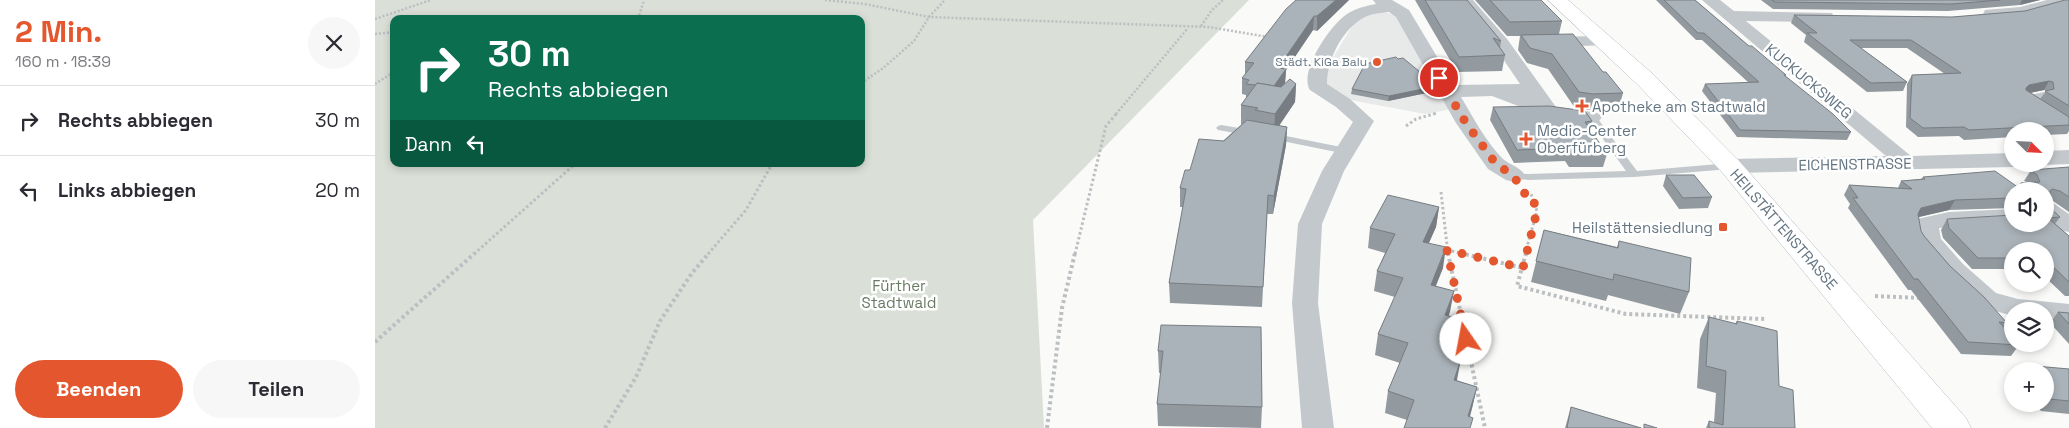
<!DOCTYPE html>
<html lang="de">
<meta charset="utf-8">
<style>
:root{--surface:#fff;--page:#f7f7f7;--text:#2b2b33;--muted:#7c7c81;--line:#e1e1e2;--accent:#e4572e}
body{margin:0;font-family:"Space Grotesk",sans-serif;background:var(--page);color:var(--text);height:100vh;display:flex;flex-direction:column;font-size:19px;white-space:nowrap}
*{box-sizing:border-box;margin:0}
p{font-size:16px;color:var(--muted)}
.icon{flex:none;width:28px;height:28px;fill:none;stroke:currentColor;stroke-width:2;stroke-linecap:round;stroke-linejoin:round}
.map{position:relative;flex:1;overflow:hidden}
.details{display:flex;flex-direction:column;background:var(--surface);width:375px}
.details>*{flex:none}
.guide{position:absolute;left:15px;top:15px;width:475px;height:152px;border-radius:10px;box-shadow:0 2px 8px #0003;background:#0b6e4f;color:#fff;overflow:hidden}
.needle{width:32px;rotate:114deg}
.fabs{position:absolute;left:1629px;top:122px;display:grid;gap:10px}
.fabs a{display:grid;place-items:center;width:50px;height:50px;border-radius:50%;background:var(--surface);box-shadow:0 2px 8px #0003;font-size:25px}
.pin{position:absolute;display:grid;place-items:center;width:42px;height:42px;color:#fff;margin:-21px;border:2px solid #fff;border-radius:50%;box-shadow:0 1px 5px #0007}
.me{position:absolute;width:55px;margin:-28px;rotate:348deg;stroke-linejoin:round;filter:drop-shadow(0 0 4px #0008)}
.turn{display:flex;align-items:center;gap:18px;height:105px;padding:0 15px;font-size:22px}
.turn .icon{width:65px;height:65px;stroke-width:2.5}
.turn b{display:block;font-size:35px;line-height:42px}
.then{display:flex;align-items:center;height:48px;padding:0 15px;background:#0003;gap:10px;font-size:19px}
.round{display:grid;place-items:center;flex:none;width:52px;height:52px;border-radius:26px;background:var(--page)}
.summary{display:flex;align-items:center;justify-content:space-between;height:85px;padding:0 15px}
h1{font-size:30px;font-weight:700;line-height:38px;color:var(--accent)}
.primary-button{display:flex;gap:10px;margin-top:auto;padding:10px 15px}
.primary-button a{flex:1;height:58px;border-radius:30px;background:var(--accent);color:#fff;font-size:20px;font-weight:700;line-height:58px;text-align:center}
.primary-button a+a{background:var(--page);color:var(--text)}
ul{padding:0;list-style:none}
li{display:flex;align-items:center;gap:15px;height:70px;padding:0 15px;border-top:1px solid var(--line)}
li div{flex:1}
li b{display:block;font-size:19px}
li em{font-style:normal}
main{display:flex;flex:1;min-height:0}
.map>svg:first-child{display:block}
</style>
<main>
<section class="details">
<div class="summary"><div><h1>2 Min.</h1><p>160 m · 18:39</p></div><a class="round"><svg class="icon" aria-label="close" viewBox="0 0 24 24"><path d="M6 6l12 12M18 6L6 18"/></svg></a></div>
<ul>
<li><svg class="icon" aria-label="right" viewBox="0 0 24 24"><path d="M7 20v-9h11M14 6l5 5-5 5"/></svg><div><b>Rechts abbiegen</b></div><em>30 m</em></li>
<li><svg class="icon" aria-label="left" viewBox="0 0 24 24"><path d="M17 20v-9H6M10 6l-5 5 5 5"/></svg><div><b>Links abbiegen</b></div><em>20 m</em></li>
</ul>
<div class="primary-button"><a>Beenden</a><a>Teilen</a></div>
</section>
<div class="map">
<svg width="1694" height="428" viewBox="0 0 1694 428">
<rect width="100%" height="100%" fill="#fafaf8"/>
<!-- built -->
<polygon fill="#e8e9e9" points="1004,11 1021,15 1077,109 1050,114 975,100 955,88 947,76 982,18"/>
<!-- green -->
<path fill="#dadfd7" fill-rule="evenodd" d="M0,0H874L658,220L669,428H0ZM19,19H486V164H19Z"/>
<g fill="none" stroke-linecap="round" stroke-linejoin="round">
<!-- secondary casing -->
<g stroke="#b3babf" stroke-width="1">
<polygon id="secondary" points="1173,0 1193,0 1279,75 1364,161 1591,418 1596,428 1557,428 1346,171 1263,85"/>
</g>
<!-- path-far2 -->
<g stroke="#bbbfc2" stroke-width="2.5" stroke-dasharray="2 2" stroke-linecap="butt">
<polyline points="450,0 490,4 554,17 834,27 893,37"/>
<polyline points="0,19 56,0"/>
<polyline points="263,19 269,0"/>
<polyline points="826,26 837,10 848,0"/>
<polyline points="0,34 19,32"/>
<polyline points="486,83 507,69 539,41 554,17 570,0"/>
<polyline points="0,84 19,72"/>
<polyline points="741,114 813,28"/>
<polyline points="1059,114 1062,113"/>
</g>
<!-- path-far1 -->
<g stroke="#bbbfc2" stroke-width="3" stroke-dasharray="2.5 2.5" stroke-linecap="butt">
<polyline points="1031,126 1041,119 1062,113"/>
<polyline points="1066,192 1073,254"/>
<polyline points="1072,250 1090,254"/>
<polyline points="99,254 200,164"/>
<polyline points="333,254 371,210 397,164"/>
<polyline points="700,254 731,126 742,113"/>
<polyline points="1150,254 1162,211 1156,194 1152,193"/>
</g>
<!-- path -->
<g stroke="#bbbfc2" stroke-width="4" stroke-dasharray="3 3" stroke-linecap="butt">
<polyline points="1073,253 1110,428"/>
<polyline points="1085,253 1148,268"/>
<polyline points="1151,253 1142,286 1251,314 1390,319"/>
<polyline points="1500,296 1546,298"/>
<polyline points="0,342 100,253"/>
<polyline points="230,428 261,377 285,321 317,273 334,253"/>
<polyline points="672,428 687,308 700,253"/>
</g>
<!-- lane -->
<g fill="#c3c8cc" fill-rule="evenodd">
<polygon points="1669,92 1672,93 1672,97 1661,99 1660,103 1654,103 1647,98 1649,96"/>
<polygon points="1217,114 1220,115 1262,171 1355,163 1360,166 1355,169 1259,177 1153,180 1135,177 1134,175 1135,173 1153,174 1251,171 1212,117"/>
<polygon points="846,125 876,130 881,133 876,136 843,130 841,128 843,126"/>
<polygon points="896,133 971,148 976,151 971,154 892,138 891,136"/>
</g>
<!-- street -->
<g fill="#c3c8cc" fill-rule="evenodd">
<path d="M998,0H1017L1034,10L1079,85L1145,84L1120,47L1081,0H1098L1132,39L1181,107L1224,113L1227,117L1224,121L1217,123L1175,118L1117,96L1086,97C1098,117 1111,142 1128,159C1135,165 1145,167 1150,175L1147,180L1139,182L1131,180L1113,169L1081,123L1021,17L1014,12C1006,13 997,13 990,17C968,28 952,59 952,84L975,99L999,121L969,171L947,224L943,303L959,428H927L917,303L923,224L947,171L978,122L961,107L935,90C923,72 956,24 972,14C981,8 991,6 1001,4Z"/>
<polygon points="1327,0 1345,0 1359,11 1457,13 1459,17 1457,21 1451,22 1371,21 1536,156 1638,153 1638,164 1646,164 1638,167 1355,173 1347,171 1344,166 1347,161 1355,159 1511,156"/>
<path d="M1672,0H1694V4C1668,11 1637,24 1610,18L1608,14L1610,10L1645,7Z"/>
<polygon points="1229,36 1235,37 1238,41 1235,45 1173,47 1167,46 1164,42 1167,38 1173,37"/>
<polygon points="1694,150 1694,164 1670,165 1667,164 1670,164 1670,151"/>
<polygon points="1670,201 1678,203 1694,214 1694,232 1685,230 1670,219"/>
<polygon points="1638,209 1638,223 1564,228 1566,239 1588,264 1621,293 1643,299 1694,304 1694,322 1670,320 1670,311 1638,311 1638,316 1603,306 1570,276 1545,246 1542,241 1539,224 1542,219 1574,212"/>
</g>
<!-- secondary -->
<use href="#secondary" fill="#fff" fill-rule="evenodd"/>
</g>
<!-- wall -->
<g fill="#929a9f" fill-rule="evenodd">
<polygon points="921,0 974,0 942,31 938,30 911,70 910,83 921,84 920,102 904,126 912,127 911,145 898,214 892,214 887,307 795,303 794,283 808,207 805,207 805,188 815,170 867,124 866,124 866,105 871,98 871,95 867,94 867,78 870,75 870,62"/>
<polygon points="1040,0 1092,0 1126,41 1125,48 1130,55 1127,71 1082,72"/>
<polygon points="1100,0 1166,0 1187,21 1184,34 1228,72 1248,93 1244,108 1214,110 1200,108 1173,69 1152,63 1143,50 1145,36 1132,36"/>
<polygon points="1281,0 1320,0 1374,46 1411,75 1410,76 1476,132 1472,140 1362,137 1327,91 1330,84 1374,83 1327,40 1321,40"/>
<polygon points="1386,0 1665,0 1645,5 1573,11 1398,9"/>
<path d="M1694,0V131L1692,134L1670,135V131H1638V137L1589,140L1584,136L1543,137L1531,127L1532,84L1537,75L1570,74L1532,48H1486L1532,82L1528,91L1492,92L1429,42L1431,35L1416,23L1419,15L1577,17L1650,11ZM1669,90L1671,91L1665,99L1655,93Z"/>
<polygon points="977,89 1061,91 1013,101 976,94"/>
<polygon points="1118,107 1217,121 1215,129 1232,154 1228,167 1194,167 1190,161 1139,163 1115,120"/>
<polygon points="1694,167 1694,212 1678,201 1675,200 1675,208 1685,217 1680,224 1694,236 1694,296 1690,296 1670,277 1670,251 1638,251 1638,269 1597,269 1568,238 1566,230 1572,219 1638,224 1670,191 1638,191 1638,208 1574,210 1543,217 1546,231 1549,236 1575,266 1632,323 1629,327 1644,345 1636,356 1586,354 1536,290 1533,290 1473,208 1475,204 1469,195 1474,185 1523,188 1526,181 1546,179 1548,177 1644,187 1646,183 1652,182 1649,181 1656,170"/>
<polygon points="1291,175 1337,197 1333,208 1304,209 1288,186"/>
<polygon points="1064,207 1061,227 1054,243 1068,268 1060,286 1079,291 1073,316 1089,320 1085,341 1079,357 1081,380 1102,387 1095,417 1032,420 1010,413 1013,391 1025,363 1000,355 1003,334 1020,297 999,291 1002,271 1010,253 993,248 995,228"/>
<polygon points="1169,230 1242,247 1244,241 1314,292 1305,314 1233,295 1231,301 1156,282"/>
<polygon points="1683,312 1694,313 1694,344 1675,323"/>
<polygon points="1334,317 1360,324 1362,321 1404,386 1420,428 1331,428 1334,421 1339,423 1341,393 1322,388 1325,339"/>
<polygon points="886,327 887,407 886,428 783,426 782,404 786,373 784,373 783,351"/>
<polygon points="1649,365 1694,369 1694,414 1666,411 1661,404 1670,404 1670,371 1644,371"/>
<polygon points="1196,407 1266,428 1190,428"/>
</g>
<!-- shaded-wall -->
<g fill="#777d82">
<polygon points="961,0 974,0 942,31 942,16"/>
<polygon points="1647,0 1665,0 1645,5"/>
<polygon points="939,16 938,30 911,70 910,84 897,104 897,88 903,68"/>
<polygon points="1674,81 1669,90 1649,94 1651,88 1654,85"/>
<polygon points="921,84 920,102 899,133 900,114"/>
<polygon points="1062,86 1061,91 1013,101 1014,96"/>
<polygon points="912,127 911,145 898,214 899,196"/>
<polygon points="1580,200 1574,210 1540,218 1546,208"/>
<polygon points="1064,207 1061,227 1045,262 1048,242"/>
<polygon points="1071,247 1068,268 1053,306 1056,285"/>
<polygon points="1079,291 1075,312 1066,336 1070,315"/>
<polygon points="1089,320 1085,341 1072,377 1076,356"/>
<polygon points="1086,359 1082,380 1075,401 1079,380"/>
<polygon points="1102,387 1097,408 1091,428 1093,416"/>
</g>
<!-- building -->
<g fill="#aab3b9" stroke="#777d82">
<polygon points="921,0 961,0 942,16 939,16 903,68 911,69 899,86 882,83 881,85 871,84 874,80 867,78 879,63 870,62 911,9"/>
<polygon points="1050,0 1092,0 1126,41 1118,38 1130,55 1084,57"/>
<polygon points="1115,0 1166,0 1187,21 1135,22"/>
<polygon points="1289,0 1320,0 1374,46 1377,46 1411,75 1409,75 1458,114 1476,132 1365,130 1330,84 1384,82 1329,33 1323,33"/>
<polygon points="1397,0 1625,0 1576,4 1400,2"/>
<polygon points="1690,0 1694,0 1694,106 1670,91 1679,89 1678,82 1674,81 1654,85 1651,88 1651,90 1694,117 1694,125 1594,130 1589,127 1548,128 1535,118 1537,75 1586,73 1536,40 1475,40 1532,82 1496,83 1432,33 1442,33 1419,15 1577,17 1650,11"/>
<polygon points="1198,34 1228,72 1231,72 1248,93 1218,94 1204,92 1177,54 1155,48 1146,35"/>
<polygon points="1021,57 1023,59 1028,58 1062,86 1014,96 977,89 990,64"/>
<polygon points="915,79 921,84 900,114 880,110 883,108 866,105 882,83 906,87"/>
<polygon points="1174,106 1210,111 1217,121 1210,122 1232,154 1197,154 1193,148 1142,150 1118,107"/>
<polygon points="872,120 912,127 899,196 893,195 888,287 794,283 811,189 805,188 810,170 815,170 824,139 849,141"/>
<polygon points="1694,167 1694,197 1685,191 1677,189 1675,191 1675,208 1685,217 1673,218 1694,236 1694,282 1670,259 1670,251 1638,251 1638,258 1603,258 1574,228 1572,219 1638,215 1638,224 1670,224 1670,191 1638,191 1638,198 1580,200 1546,208 1543,214 1546,231 1549,236 1575,266 1609,297 1632,323 1624,322 1638,337 1638,344 1643,344 1644,345 1593,342 1543,279 1539,279 1478,198 1483,198 1474,185 1537,189 1526,181 1550,179 1548,177 1620,171 1644,188 1646,183 1665,182 1662,175 1656,170"/>
<polygon points="1291,175 1319,175 1337,197 1308,198"/>
<polygon points="1013,195 1064,207 1048,242 1071,247 1056,285 1079,291 1070,315 1089,320 1076,356 1086,359 1079,380 1102,387 1093,416 1098,418 1095,428 1029,428 1039,400 1013,391 1033,343 1003,334 1028,278 1002,271 1020,234 995,228"/>
<polygon points="1169,230 1243,248 1244,241 1316,258 1314,292 1239,274 1238,280 1161,261"/>
<polygon points="1683,312 1694,313 1694,324"/>
<polygon points="1334,317 1362,324 1362,321 1402,331 1404,386 1418,390 1420,428 1334,428 1334,421 1348,425 1351,371 1331,366"/>
<polygon points="786,325 886,327 887,407 782,404 788,351 783,351"/>
<polygon points="1649,365 1694,369 1694,401 1675,399 1670,393 1670,371 1654,371"/>
<polygon points="1196,407 1266,428 1192,428"/>
<polygon points="1269,424 1282,428 1269,428"/>
</g>
<g fill="none" stroke-linecap="round" stroke-linejoin="round">
<!-- route -->
<polyline stroke="#e4572e" stroke-width="9" stroke-dasharray="0 16.2" points="1064,78 1091,123 1121,164 1139,176 1148,193 1156,194 1162,211 1148,268 1072,250 1091,339"/>
</g>
<!-- markers -->
<g fill="#e4572e" stroke="#fff" stroke-width="2">
<circle cx="1002" cy="62" r="5"/>
<path d="M1204.5 98.5h5v5h5v5h-5v5h-5v-5h-5v-5h5z"/>
<path d="M1148.5 131.5h5v5h5v5h-5v5h-5v-5h-5v-5h5z"/>
<rect x="1343" y="222" width="10" height="10" rx="2.5"/>
</g>
<g text-anchor="middle" dominant-baseline="central" stroke-width="5" stroke-linejoin="round" paint-order="stroke">
<!-- far-poi labels -->
<g font-size="12" fill="#657683" stroke="#fff" text-anchor="end">
<text x="992" y="62">Städt. KiGa Balu</text>
</g>
<!-- street labels -->
<g font-size="15" fill="#657683" stroke="#fff">
<text transform="translate(1434 81) rotate(40)">KUCKUCKSWEG</text>
<text transform="translate(1480 164) rotate(-1)">EICHENSTRASSE</text>
<text transform="translate(1409 229) rotate(49)">HEILSTÄTTENSTRASSE</text>
</g>
<!-- poi labels -->
<g font-size="15" fill="#657683" stroke="#fff" text-anchor="start">
<text x="1217" y="106">Apotheke am Stadtwald</text>
<text x="1162" y="130">Medic-Center<tspan x="1162" dy="17">Oberfürberg</tspan></text>
<text x="1338" y="227" text-anchor="end">Heilstättensiedlung</text>
</g>
<!-- park labels -->
<g font-size="15" fill="#687a64" stroke="#fff">
<text x="524" y="285">Fürther<tspan x="524" dy="17">Stadtwald</tspan></text>
</g>
</g>
</svg>
<div class="fabs">
<a><svg class="needle" viewBox="-14 -14 28 28"><path d="M0-13l5 13h-10z" fill="#e53935"/><path d="M0 13l5-13h-10z" fill="#7c7c81"/></svg></a>
<a><svg class="icon" aria-label="sound" viewBox="0 0 24 24"><path d="M4 9h4l5-4v14l-5-4H4zM17 9q2 3 0 6"/></svg></a>
<a><svg class="icon" aria-label="search" viewBox="0 0 24 24"><circle cx="10" cy="10" r="6"/><path d="M15 15l6 6"/></svg></a>
<a><svg class="icon" aria-label="layers" viewBox="0 0 24 24"><path d="M12 4l9 5-9 5-9-5zM3 14l9 5 9-5"/></svg></a>
<a>+</a>
</div>
<div class="pin" style="left:1064px;top:78px;background:#d93025"><svg class="icon" aria-label="arrive" viewBox="0 0 24 24"><path d="M6 21V4h12l-3 4 3 4H6"/></svg></div>
<svg class="me" style="left:1091px;top:339px" viewBox="-20 -20 40 40"><circle r="19" fill="#fff"/><path d="M0-13L10 11 0 6-10 11z" fill="#e4572e"/></svg>
<div class="guide">
<div class="turn"><svg class="icon" aria-label="right" viewBox="0 0 24 24"><path d="M7 20v-9h11M14 6l5 5-5 5"/></svg><div><b>30 m</b>Rechts abbiegen</div></div>
<div class="then">Dann<svg class="icon" aria-label="left" viewBox="0 0 24 24"><path d="M17 20v-9H6M10 6l-5 5 5 5"/></svg></div>
</div>
</div>
</main>
